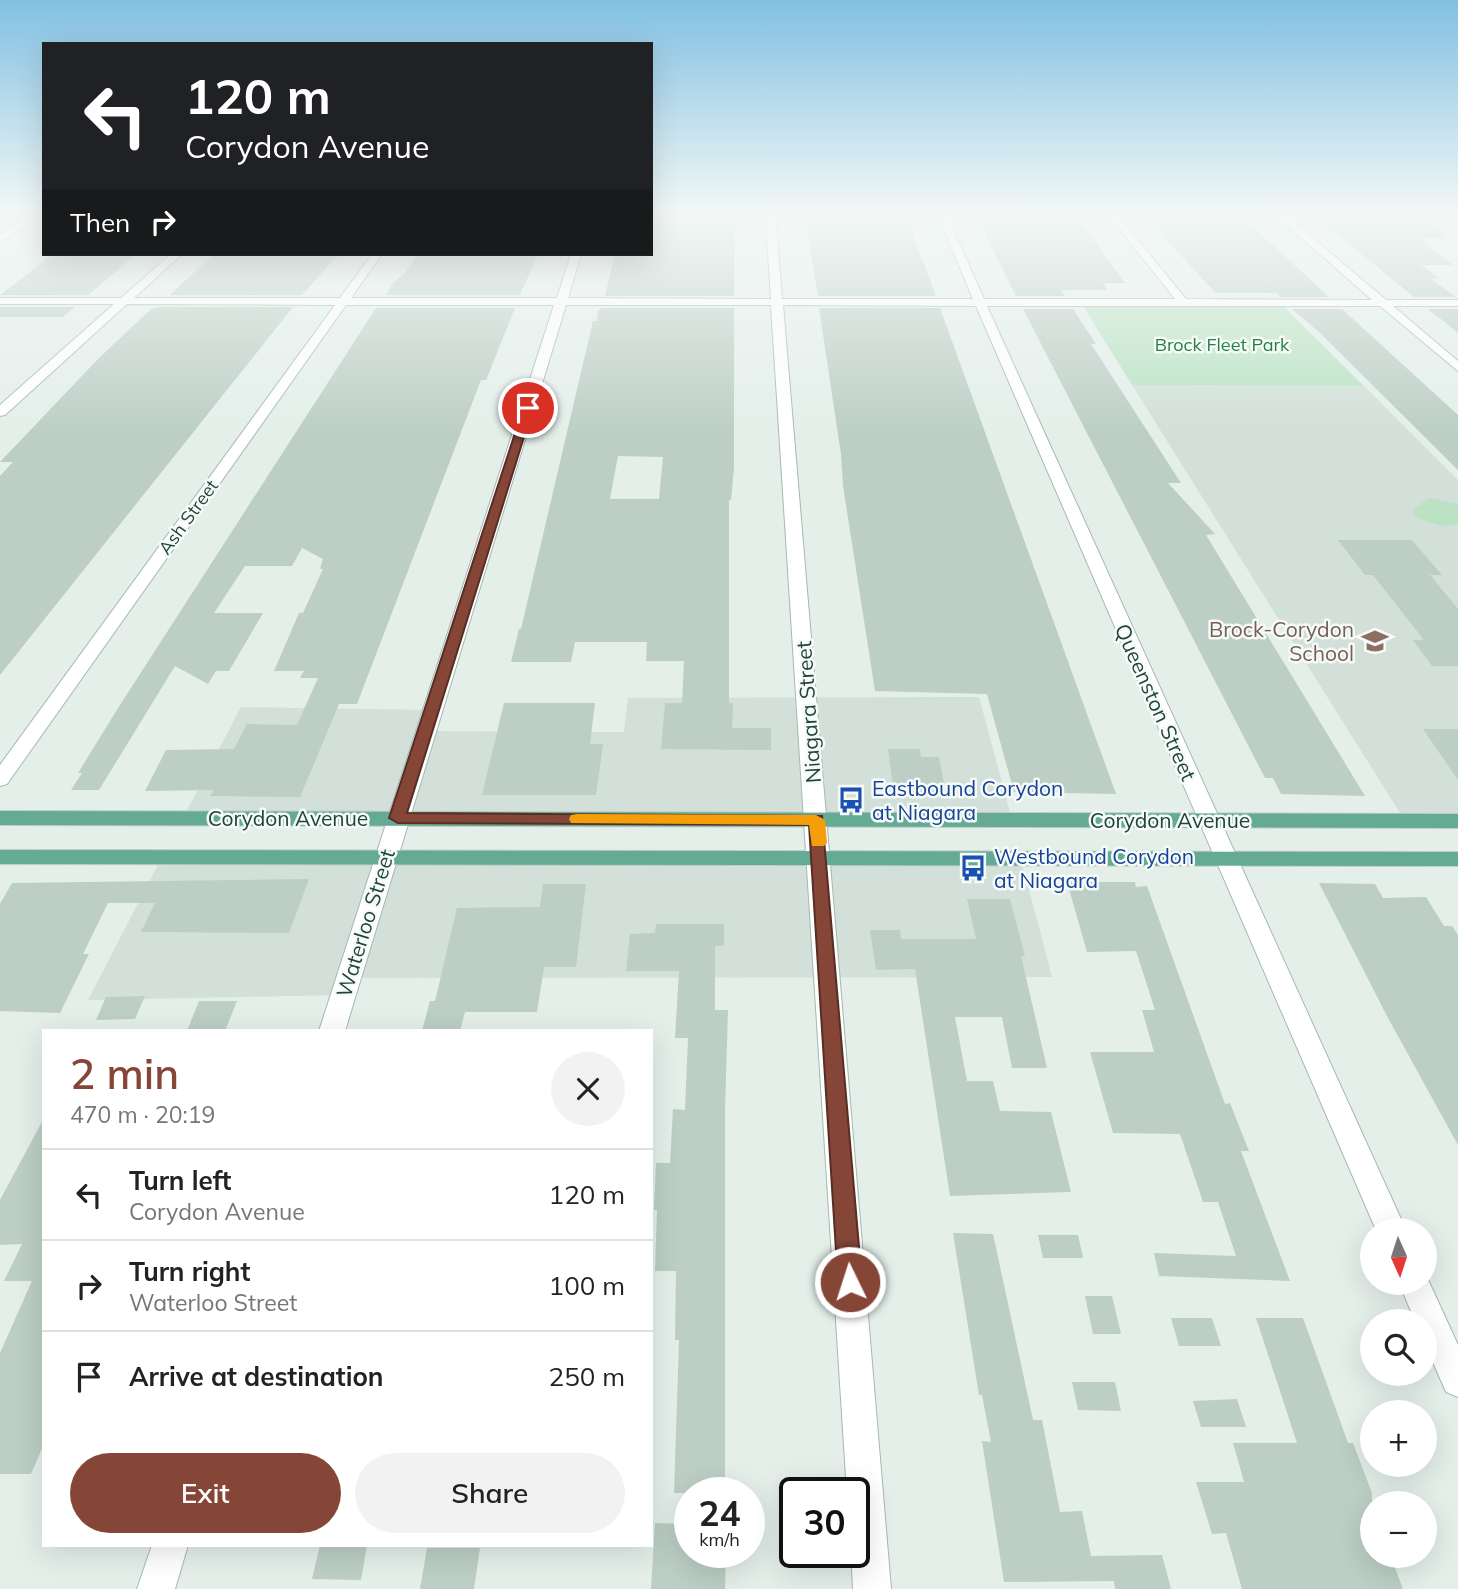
<!DOCTYPE html>
<meta charset="utf-8">
<style>
:root{--surface:#fff;--page:#f2f2f2;--text:#222;--muted:#767676;--line:#e0e0e0;--accent:#854638}
body{margin:0;font-family:Mulish,sans-serif;background:var(--page);color:var(--text);height:100vh;display:flex;flex-direction:column;font-size:26px;white-space:nowrap}
*{box-sizing:border-box;margin:0}
p{font-size:23px;color:var(--muted)}
.icon{flex:none;width:38px;height:38px;fill:none;stroke:currentColor;stroke-width:2;stroke-linecap:round;stroke-linejoin:round}
.map{position:relative;flex:1;overflow:hidden}
.panel{position:absolute;left:42px;top:1029px;width:611px;height:518px;display:flex;flex-direction:column;background:var(--surface);border-radius:0px;box-shadow:0 7px 28px #0002}
.panel>*{flex:none}
.banner{position:absolute;left:42px;top:42px;width:611px;height:214px;border-radius:0px;box-shadow:0 7px 28px #0002;background:#202124;color:#fff;overflow:hidden}
.needle{width:46px;rotate:177deg}
.buttons{position:absolute;left:1360px;top:1218px;display:grid;gap:14px}
.buttons a{display:grid;place-items:center;width:77px;height:77px;border-radius:50%;background:var(--surface);box-shadow:0 7px 28px #0002;font-size:35px}
.speed{position:absolute;left:674px;top:1477px;display:flex;gap:14px;font-size:35px;font-weight:700;text-align:center}
.speed>*{display:grid;place-content:center;width:91px;height:91px;border-radius:50%;background:var(--surface);box-shadow:0 7px 28px #0002;line-height:1}
.speed small{font-size:18px;font-weight:400}
.speed .limit{border:4px solid #111;border-radius:10px;background:#fff;color:#111}
.pin{position:absolute;display:grid;place-items:center;width:60px;height:60px;color:#fff;margin:-30px;border:4px solid #fff;border-radius:50%;box-shadow:0 2px 7px #0007}
.me{position:absolute;width:77px;margin:-38px;rotate:356deg;stroke-linejoin:round;filter:drop-shadow(0 0 5px #0008)}
.turn{display:flex;align-items:center;gap:24px;height:147px;padding:0 28px;font-size:32px}
.turn .icon{width:91px;height:91px;stroke-width:2.5}
.turn b{display:block;font-size:49px;line-height:60px}
.then{display:flex;align-items:center;height:66px;padding:0 28px;background:#0003;gap:14px;font-size:26px}
.round{display:grid;place-items:center;flex:none;width:74px;height:74px;border-radius:37px;background:var(--page)}
.headline{display:flex;align-items:center;justify-content:space-between;height:119px;padding:0 28px}
h1{font-size:42px;font-weight:600;line-height:52px;color:var(--accent)}
.button{display:flex;gap:14px;margin-top:auto;padding:14px 28px}
.button a{flex:1;height:80px;border-radius:42px;background:var(--accent);color:#fff;font-size:28px;font-weight:600;line-height:80px;text-align:center}
.button a+a{background:var(--page);color:var(--text)}
ul{padding:0;list-style:none}
li{display:flex;align-items:center;gap:21px;height:91px;padding:0 28px;border-top:2px solid var(--line)}
li div{flex:1}
li b{display:block;font-size:26px}
li em{font-style:normal}
.map>svg:first-child{display:block}
</style>
<div class="map">
<svg width="1458" height="1589" viewBox="0 0 1458 1589">
<rect width="100%" height="100%" fill="#e4efea"/>
<!-- built -->
<g fill="#d2e0d9">
<polygon points="1132,385 1364,386 1458,480 1458,821 1405,821"/>
<polygon points="979,697 1012,820 183,818 241,707 432,710 426,731 624,732 628,698"/>
<polygon points="162,857 1021,859 1052,977 349,978 343,995 88,1000"/>
</g>
<!-- green -->
<g fill="#bbe2c3">
<polygon points="1080,301 1279,302 1364,386 1132,385"/>
<polygon points="1429,498 1458,504 1458,524 1442,526 1416,518 1413,510"/>
</g>
<!-- building -->
<g fill="#bccec5" fill-rule="evenodd">
<polygon points="654,211 735,211 734,296 605,296 615,254 651,254"/>
<polygon points="813,211 904,211 936,296 818,296 805,213 814,213"/>
<polygon points="974,211 1073,211 1125,283 1103,283 1107,290 1061,290 1065,296 1016,296"/>
<polygon points="1143,211 1236,211 1329,297 1281,297 1277,293 1216,293 1160,233 1162,233"/>
<polygon points="1309,211 1411,211 1447,235 1443,235 1447,238 1420,238 1427,243 1422,243 1453,265 1421,265 1439,278 1431,279 1456,297 1414,297"/>
<polygon points="53,254 106,254 103,256 134,256 88,295 0,295"/>
<polygon points="214,254 301,254 338,255 302,295 170,295"/>
<polygon points="417,254 538,254 520,295 386,295 393,283 405,273"/>
<polygon points="0,307 75,307 63,317 0,317"/>
<polygon points="158,307 293,307 0,675 0,476 13,462 0,462 98,359 151,309"/>
<polygon points="376,308 515,308 486,380 481,380 357,704 339,704 300,797 210,796 214,790 145,791 166,750 234,749 247,724 297,725 318,678 300,678 304,671 274,671 299,613 303,613 323,569 320,569 323,559 302,548 292,566 245,566 214,613 263,613 229,671 216,671 208,684 175,666 99,790 71,790 82,773 78,773 120,705"/>
<path d="M602,308H734V467L731,500H729V703H733L732,728H771V750L661,749L665,703H682L684,661H646L647,642H575L571,662H511L519,629H521L593,321H597L598,311ZM618,456L663,457L659,499H610Z"/>
<polygon points="819,308 940,308 1116,794 1014,792 987,694 875,691 843,486 841,454"/>
<polygon points="1023,309 1073,309 1096,344 1091,344 1181,483 1168,483 1215,534 1206,535 1365,796 1281,794 1273,778 1265,778"/>
<polygon points="1292,309 1342,309 1458,415 1458,470 1319,332"/>
<polygon points="1427,309 1458,309 1458,333 1441,319"/>
<polygon points="1338,540 1412,540 1442,575 1430,575 1458,609 1458,666 1432,666 1413,640 1424,640 1373,575 1365,575"/>
<polygon points="504,703 595,703 590,744 603,744 596,795 482,795"/>
<polygon points="1423,729 1458,729 1458,780"/>
<polygon points="888,749 920,749 921,757 939,757 946,794 894,794"/>
<polygon points="309,879 289,933 141,932 155,903 108,903 83,954 89,954 60,1013 0,1011 0,904 12,883"/>
<polygon points="1067,882 1135,882 1136,887 1147,886 1225,1104 1230,1103 1249,1151 1241,1151 1290,1281 1159,1276 1154,1253 1236,1256 1218,1202 1203,1202 1180,1134 1113,1133 1090,1052 1154,1052 1142,1010 1155,1010 1136,951 1087,952"/>
<polygon points="1319,883 1375,884 1383,898 1426,897 1444,926 1452,926 1458,935 1458,1145 1388,1018"/>
<polygon points="543,884 586,884 576,967 544,967 537,1012 465,1012 460,1031 422,1031 430,1001 435,1001 457,908 540,907"/>
<polygon points="967,899 1010,899 1025,956 1021,956 1047,1068 1012,1068 1002,1017 955,1017 967,1081 993,1081 1000,1111 1051,1112 1071,1192 950,1196 915,969 876,970 870,930 900,930 901,939 976,939"/>
<polygon points="656,924 724,924 724,946 715,946 715,1010 728,1010 725,1110 725,1493 674,1493 679,1340 675,1340 676,1271 655,1271 657,1210 654,1210 656,1163 670,1163 673,1109 685,1110 688,1038 675,1038 679,971 626,971 630,934 655,933"/>
<polygon points="145,996 135,1019 96,1020 106,997"/>
<polygon points="199,1001 237,1001 225,1031 187,1031"/>
<polygon points="44,1118 44,1444 31,1474 0,1474 0,1353 32,1281 4,1281 22,1244 0,1245 0,1200"/>
<polygon points="953,1233 993,1234 1033,1420 1042,1420 1060,1512 1082,1511 1091,1556 1162,1555 1171,1589 1115,1589 1114,1581 1004,1582 982,1441 991,1442 982,1395 979,1395"/>
<polygon points="1038,1235 1078,1235 1083,1258 1043,1258"/>
<polygon points="1085,1296 1112,1296 1121,1334 1093,1334"/>
<polygon points="1171,1318 1212,1318 1221,1346 1179,1346"/>
<polygon points="1256,1318 1303,1318 1348,1443 1353,1443 1372,1493 1372,1557 1391,1557 1403,1589 1242,1589 1226,1533 1212,1534 1196,1482 1244,1482 1233,1443 1297,1443"/>
<polygon points="1072,1382 1115,1382 1121,1411 1078,1410"/>
<polygon points="1237,1399 1246,1427 1201,1427 1193,1401"/>
<polygon points="655,1523 690,1524 690,1552 726,1552 725,1589 651,1589"/>
<polygon points="320,1545 367,1545 361,1580 312,1579"/>
<polygon points="427,1548 480,1548 474,1589 420,1589"/>
</g>
<g fill="none" stroke-linecap="round" stroke-linejoin="round">
<!-- minor casing -->
<g stroke="#a6b8b1" stroke-width="2">
<g id="minor">
<polygon points="35,211 44,211 44,214 0,242 0,235"/>
<polygon points="765,211 775,211 782,299 973,299 936,211 945,211 984,299 1175,299 1105,211 1114,211 1186,299 1372,300 1271,211 1281,211 1386,300 1458,300 1458,306 1393,306 1458,361 1458,371 1380,306 987,306 1406,1230 1376,1230 976,306 783,305 891,1589 853,1589 851,1552 854,1552 854,1493 847,1493 771,305 566,305 345,1031 319,1031 554,305 346,305 7,784 0,786 0,765 335,305 127,304 5,415 0,416 0,405 114,304 0,304 0,298 121,298 171,254 182,254 134,298 340,298 372,254 382,254 351,298 557,298 571,254 581,254 568,298 771,299"/>
<polygon points="1445,211 1456,211 1458,220"/>
<polygon points="1425,1273 1458,1345 1458,1397 1446,1392 1424,1342 1424,1321 1415,1321 1399,1283 1424,1283"/>
<polygon points="152,1545 188,1545 175,1589 137,1589"/>
</g>
</g>
<!-- major casing -->
<g stroke="#c1cbc7" stroke-width="2">
<g id="major">
<polygon points="0,811 1458,814 1458,828 0,825"/>
<polygon points="0,850 1458,852 1458,866 0,864"/>
</g>
</g>
<!-- minor -->
<use href="#minor" fill="#fff" fill-rule="evenodd"/>
<!-- major -->
<use href="#major" fill="#64aa94" fill-rule="evenodd"/>
</g>
<!-- sky -->
<linearGradient id="sky" x2="0" y2="1"><stop stop-color="#81c0e2"/><stop offset="0.49" stop-color="#f3f8f6"/><stop offset="1" stop-color="#f3f8f6" stop-opacity="0"/></linearGradient>
<rect width="1458" height="434" fill="url(#sky)"/>
<!-- route -->
<polygon fill="#854638" stroke="#562e24" stroke-width="2" points="524,406 533,408 407,813 822,816 862,1282 858,1290 850,1293 842,1290 838,1282 809,825 398,823 389,818"/>
<!-- slow -->
<polygon fill="#f59e0b" points="577,814 816,815 825,820 827,843 824,846 812,846 809,825 571,823 569,819 571,815"/>
<!-- icons -->
<defs>
<g id="school-bare" transform="scale(2.1)"><path d="M0-5L7-2L0 1L-7-2ZM-4 1L0 2.5L4 1V4Q0 6-4 4Z" fill="#8d6e63" stroke="#f6fbf8" stroke-width="2.5" paint-order="stroke"/></g>
<g id="bus-bare" transform="scale(2.1)"><path d="M-5-6H5V4H4V6H2V4H-2V6H-4V4H-5ZM-3.5-4V0h7V-4ZM-3.5 1.2v1.5H-2V1.2ZM2 1.2v1.5H3.5V1.2Z" fill="#1a4fb4" stroke="#f6fbf8" stroke-width="2.5" paint-order="stroke"/></g>
</defs>
<g fill-rule="evenodd">
<use href="#school-bare" x="1375" y="641"/>
<use href="#bus-bare" x="851" y="800"/>
<use href="#bus-bare" x="973" y="868"/>
</g>
<g text-anchor="middle" dominant-baseline="central" stroke-width="5" stroke-linejoin="round" paint-order="stroke">
<!-- far-park labels -->
<g font-size="18" fill="#268043" stroke="#f6fbf8">
<text x="1222" y="344">Brock Fleet Park</text>
</g>
<!-- far-street labels -->
<g font-size="18" fill="#214438" stroke="#f6fbf8">
<text transform="translate(188 517) rotate(-54)">Ash Street</text>
</g>
<!-- education labels -->
<g font-size="21" fill="#785e54" stroke="#f6fbf8" text-anchor="end">
<text x="1354" y="629">Brock-Corydon<tspan x="1354" dy="24">School</tspan></text>
</g>
<!-- street labels -->
<g font-size="21" fill="#214438" stroke="#f6fbf8">
<text transform="translate(1156 702) rotate(66)">Queenston Street</text>
<text transform="translate(808 712) rotate(-94)">Niagara Street</text>
<text x="288" y="818">Corydon Avenue</text>
<text x="1170" y="820">Corydon Avenue</text>
<text transform="translate(365 923) rotate(-73)">Waterloo Street</text>
</g>
<!-- transit labels -->
<g font-size="21" fill="#164399" stroke="#f6fbf8" text-anchor="start">
<text x="872" y="788">Eastbound Corydon<tspan x="872" dy="24">at Niagara</tspan></text>
<text x="994" y="856">Westbound Corydon<tspan x="994" dy="24">at Niagara</tspan></text>
</g>
</g>
</svg>
<div class="buttons">
<a><svg class="needle" viewBox="-14 -14 28 28"><path d="M0-13l5 13h-10z" fill="#e53935"/><path d="M0 13l5-13h-10z" fill="#767676"/></svg></a>
<a><svg class="icon" aria-label="search" viewBox="0 0 24 24"><circle cx="10" cy="10" r="6"/><path d="M15 15l6 6"/></svg></a>
<a>+</a>
<a>−</a>
</div>
<div class="speed"><div>24<small>km/h</small></div><div class="limit">30</div></div>
<div class="pin" style="left:528px;top:408px;background:#d93025"><svg class="icon" aria-label="arrive" viewBox="0 0 24 24"><path d="M6 21V4h12l-3 4 3 4H6"/></svg></div>
<svg class="me" style="left:850px;top:1282px" viewBox="-20 -20 40 40"><circle r="17" fill="#854638" stroke="#fff" stroke-width="3"/><path d="M0-11L8 9 0 5-8 9z" fill="#fff"/></svg>
<div class="banner">
<div class="turn"><svg class="icon" aria-label="left" viewBox="0 0 24 24"><path d="M17 20v-9H6M10 6l-5 5 5 5"/></svg><div><b>120 m</b>Corydon Avenue</div></div>
<div class="then">Then<svg class="icon" aria-label="right" viewBox="0 0 24 24"><path d="M7 20v-9h11M14 6l5 5-5 5"/></svg></div>
</div>
<section class="panel">
<div class="headline"><div><h1>2 min</h1><p>470 m · 20:19</p></div><a class="round"><svg class="icon" aria-label="close" viewBox="0 0 24 24"><path d="M6 6l12 12M18 6L6 18"/></svg></a></div>
<ul>
<li><svg class="icon" aria-label="left" viewBox="0 0 24 24"><path d="M17 20v-9H6M10 6l-5 5 5 5"/></svg><div><b>Turn left</b><p>Corydon Avenue</p></div><em>120 m</em></li>
<li><svg class="icon" aria-label="right" viewBox="0 0 24 24"><path d="M7 20v-9h11M14 6l5 5-5 5"/></svg><div><b>Turn right</b><p>Waterloo Street</p></div><em>100 m</em></li>
<li><svg class="icon" aria-label="arrive" viewBox="0 0 24 24"><path d="M6 21V4h12l-3 4 3 4H6"/></svg><div><b>Arrive at destination</b></div><em>250 m</em></li>
</ul>
<div class="button"><a>Exit</a><a>Share</a></div>
</section>
</div>
